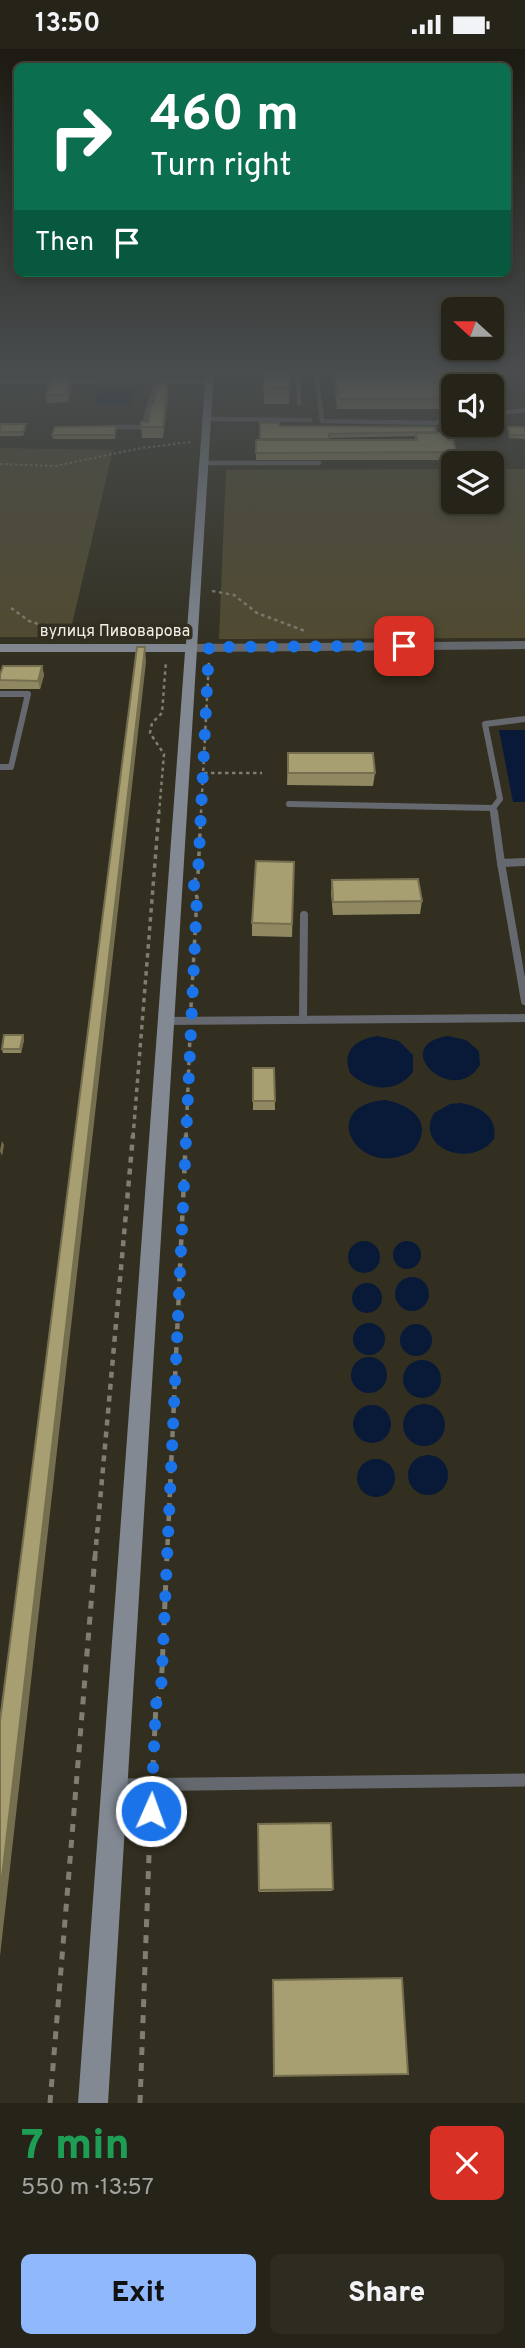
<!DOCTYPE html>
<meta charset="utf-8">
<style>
:root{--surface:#262318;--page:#2e2b21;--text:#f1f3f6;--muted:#a4a4a2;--line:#424037;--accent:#8fb8fd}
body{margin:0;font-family:Overpass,sans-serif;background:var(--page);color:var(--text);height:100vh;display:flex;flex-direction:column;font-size:26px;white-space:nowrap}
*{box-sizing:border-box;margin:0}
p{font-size:23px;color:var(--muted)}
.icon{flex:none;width:38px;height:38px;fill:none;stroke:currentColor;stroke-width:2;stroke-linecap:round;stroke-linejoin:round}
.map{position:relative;height:2054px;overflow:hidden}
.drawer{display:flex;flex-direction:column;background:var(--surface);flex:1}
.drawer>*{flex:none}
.top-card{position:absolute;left:14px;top:14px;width:497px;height:214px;border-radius:10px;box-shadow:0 4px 10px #0003,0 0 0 2px var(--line);background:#0b6e4f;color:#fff;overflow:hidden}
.needle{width:46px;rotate:291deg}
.tools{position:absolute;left:441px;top:248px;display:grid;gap:14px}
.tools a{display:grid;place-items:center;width:63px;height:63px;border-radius:10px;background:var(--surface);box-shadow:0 4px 10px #0003,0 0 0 2px var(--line);font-size:35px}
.pin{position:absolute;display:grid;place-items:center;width:60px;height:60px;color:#fff;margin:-30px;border-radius:14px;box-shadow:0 4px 10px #0006}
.me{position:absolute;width:77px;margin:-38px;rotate:2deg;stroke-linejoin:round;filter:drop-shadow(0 0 5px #0008)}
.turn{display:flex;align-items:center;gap:24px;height:147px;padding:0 21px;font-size:32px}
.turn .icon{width:91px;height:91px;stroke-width:2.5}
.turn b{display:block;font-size:49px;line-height:60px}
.then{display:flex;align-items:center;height:66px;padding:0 21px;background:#0003;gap:14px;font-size:26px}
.round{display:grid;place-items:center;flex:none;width:74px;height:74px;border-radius:10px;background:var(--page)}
.summary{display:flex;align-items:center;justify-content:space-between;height:119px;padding:0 21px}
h1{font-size:42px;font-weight:800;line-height:52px;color:#1e9e55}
.cta{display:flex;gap:14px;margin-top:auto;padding:14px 21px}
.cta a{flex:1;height:80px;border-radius:10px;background:var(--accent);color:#111;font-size:28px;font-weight:800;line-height:80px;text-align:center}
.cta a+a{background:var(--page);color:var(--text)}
.status{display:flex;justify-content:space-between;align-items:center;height:49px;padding:0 35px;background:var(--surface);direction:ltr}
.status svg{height:19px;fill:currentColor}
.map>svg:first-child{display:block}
</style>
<div class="status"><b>13:50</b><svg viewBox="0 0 49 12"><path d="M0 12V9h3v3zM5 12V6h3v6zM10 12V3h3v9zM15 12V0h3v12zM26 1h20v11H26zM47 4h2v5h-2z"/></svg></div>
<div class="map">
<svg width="525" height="2054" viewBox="0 0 525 2054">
<rect width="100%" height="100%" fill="#322f20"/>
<!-- green -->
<g fill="#504a2e">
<polygon points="0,399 113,401 69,588 0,588"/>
<polygon points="453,420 453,453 492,453 492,420 525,420 525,589 219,590 226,421"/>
</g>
<!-- water -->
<g fill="#081a38">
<polygon points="98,342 133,342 131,356 95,356"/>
<polygon points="499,681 525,681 525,753 513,753"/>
<path d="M378,987L399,992L413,1006V1023C397,1045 368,1042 350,1024C341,1001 357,990 378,987Z"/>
<path d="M448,987L466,991L479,1002L480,1016C453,1060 387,996 448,987Z"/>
<path d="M385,1051C413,1056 435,1075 413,1102C357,1133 316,1056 385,1051Z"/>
<path d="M460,1054C480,1057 498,1068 494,1090C471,1121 414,1099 434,1064L450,1055Z"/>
<circle cx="407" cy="1206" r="14"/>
<circle cx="364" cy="1208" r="16"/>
<circle cx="412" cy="1245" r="17"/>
<circle cx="367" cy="1249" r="15"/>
<circle cx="369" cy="1290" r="16"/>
<circle cx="416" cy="1291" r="16"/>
<circle cx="369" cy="1326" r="18"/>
<circle cx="422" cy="1330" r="19"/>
<circle cx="424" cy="1376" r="21"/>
<circle cx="372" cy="1375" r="19"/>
<circle cx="428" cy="1426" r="20"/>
<circle cx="376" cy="1429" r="19"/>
</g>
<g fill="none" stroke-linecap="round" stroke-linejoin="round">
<!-- path-far4 -->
<g stroke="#807e71" stroke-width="2" stroke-dasharray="2.5 2.5" stroke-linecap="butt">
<polyline points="523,322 525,327"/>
<polyline points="0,415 55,417 142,399 191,393"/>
</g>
<!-- path-far3 -->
<g stroke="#807e71" stroke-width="2.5" stroke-dasharray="3.5 3.5" stroke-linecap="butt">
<polyline points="212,542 234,546 257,564 305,582"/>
<polyline points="11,559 29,572 66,584"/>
<polyline points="204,724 262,724"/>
<polyline points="159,764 164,705 150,684 152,674 162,664 166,612"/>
<polyline points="201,764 209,611"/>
</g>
<!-- path-far2 -->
<g stroke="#807e71" stroke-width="3.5" stroke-dasharray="4.5 4.5" stroke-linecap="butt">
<polyline points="194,833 198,825 201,763"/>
<polyline points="191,958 197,848 194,841"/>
<polyline points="133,1088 159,763"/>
<polyline points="186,1088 190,987"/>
</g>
<!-- path-far1 -->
<g stroke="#807e71" stroke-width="4.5" stroke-dasharray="6 6" stroke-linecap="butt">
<polyline points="95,1508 133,1086"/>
<polyline points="167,1508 186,1086"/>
</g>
<!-- path -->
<g stroke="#807e71" stroke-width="5" stroke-dasharray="8 8" stroke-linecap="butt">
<polyline points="153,1719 156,1655 161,1643 167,1507"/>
<polyline points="50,2054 95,1507"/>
<polyline points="140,2054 151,1751"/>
</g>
<!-- lane-far3 -->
<g stroke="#65696f" stroke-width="4.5">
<polyline points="316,322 322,372 435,374 453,371"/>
<polyline points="454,322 459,338"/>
<polyline points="0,333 209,333"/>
<polyline points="492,339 502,339 496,322"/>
<polyline points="299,354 298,328 304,322"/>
<polyline points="492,365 525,361"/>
<polyline points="207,370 310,371"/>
<polyline points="105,378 143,378 156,332"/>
<polyline points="203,414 319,414"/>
</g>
<!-- lane-far2 -->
<g stroke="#65696f" stroke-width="6">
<polyline points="0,645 28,645 11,718 0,718"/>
<polyline points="289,755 493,759 494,764"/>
<polyline points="493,759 500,750 485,675 525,670"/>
</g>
<!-- lane-far1 -->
<g stroke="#65696f" stroke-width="8">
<polyline points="494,763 501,814 525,813"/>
<polyline points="501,814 525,952"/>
<polyline points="303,971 304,866"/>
<polyline points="165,972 525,969"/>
</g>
<!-- lane -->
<polyline stroke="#65696f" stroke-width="13" points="117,1736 525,1731"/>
<!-- street -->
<polygon fill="#65696f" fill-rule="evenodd" points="525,592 525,600 190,603 184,599 190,595"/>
<!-- secondary -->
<polygon fill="#828993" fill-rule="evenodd" points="206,322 214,322 108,2054 78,2054 185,603 0,603 0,595 186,595"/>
</g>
<!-- wall -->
<g fill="#908861" fill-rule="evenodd">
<polygon points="26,322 76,322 75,323"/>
<polygon points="158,322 158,330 95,330 94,323"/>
<polygon points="263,322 290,338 289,355 264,355"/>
<polygon points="333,322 442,322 450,349 449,360 337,360"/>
<polygon points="71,328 72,335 68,353 47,354 46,346"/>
<polygon points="167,336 168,347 163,389 142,389 141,378 148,373 154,355"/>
<path d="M260,374L279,377L436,383V384L448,391L456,403V411H256V391H260ZM415,387V391H329V389Z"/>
<polygon points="0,375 26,375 26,379 23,387 0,387"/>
<polygon points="116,377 115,390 53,390 52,386"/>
<polygon points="508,378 525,378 525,390 509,389 508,382"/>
<polygon points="42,617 44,626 40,640 0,640 0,626"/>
<polygon points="288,704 375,724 373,737 287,736"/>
<polygon points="294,813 292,888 252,887 252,874"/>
<polygon points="332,831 422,852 420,865 333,866 331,844"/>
<polygon points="23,986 24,991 21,1004 3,1004 2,1000"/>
<polygon points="253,1019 274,1019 275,1061 253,1061"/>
<polygon points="258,1775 333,1840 332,1842 259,1843"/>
</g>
<!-- shaded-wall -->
<g fill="#756f4f">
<polygon points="71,328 72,335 68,353 67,346"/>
<polygon points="167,336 168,347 163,389 163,378"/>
<polygon points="145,598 146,613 0,1907 0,1845"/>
<polygon points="42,617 44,626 40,640 38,632"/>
<polygon points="23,986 24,991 21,1004 20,1000"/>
<polygon points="2,1092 4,1096 2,1107 0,1102"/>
</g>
<!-- building -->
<g fill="#a79e71" stroke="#756f4f" stroke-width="2">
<polygon points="157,322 157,323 94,323 94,322"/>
<polygon points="264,322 289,322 290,338 264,338"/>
<polygon points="334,322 442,322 450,349 338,350"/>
<polygon points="51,328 71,328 67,346 46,346"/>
<polygon points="157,336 167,336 163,378 141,378 141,373 148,373 151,355 154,355"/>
<polygon points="260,374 279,374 279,377 435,378 436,383 329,385 329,390 260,390"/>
<polygon points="0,375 26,375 23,383 0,383"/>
<polygon points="116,377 115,386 52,386 55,378"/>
<polygon points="508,378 525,378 525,386 510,386"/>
<polygon points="416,384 446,384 448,391 453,391 456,403 256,404 256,391 417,391"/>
<polygon points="137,598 145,598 0,1845 0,1672"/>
<polygon points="3,617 42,617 38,632 0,631 0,626"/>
<polygon points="288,704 373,704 375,724 288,724"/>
<polygon points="256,812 294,813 292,875 252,874"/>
<polygon points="418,830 422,852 333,853 332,831"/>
<polygon points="4,986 23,986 20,1000 2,1000"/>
<polygon points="253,1019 274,1019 275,1052 253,1052"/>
<polygon points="331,1774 333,1840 259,1841 258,1775"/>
<polygon points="402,1929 408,2025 274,2027 273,1931"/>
</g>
<!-- sky -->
<linearGradient id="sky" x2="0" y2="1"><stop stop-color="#1c1a12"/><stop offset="0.53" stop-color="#494d4e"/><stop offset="1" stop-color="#494d4e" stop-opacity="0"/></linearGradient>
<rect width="525" height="610" fill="url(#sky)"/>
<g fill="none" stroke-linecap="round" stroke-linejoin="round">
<!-- route -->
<polyline stroke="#1a73e8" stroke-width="12" stroke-dasharray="0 21.6" points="151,1762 156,1655 161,1643 197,848 193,839 198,825 209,598 404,597"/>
</g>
<g text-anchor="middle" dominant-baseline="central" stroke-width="7" stroke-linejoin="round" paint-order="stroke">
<!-- far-street labels -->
<g font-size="16" fill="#f1efe5" stroke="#322f20">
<text x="115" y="583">вулиця Пивоварова</text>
</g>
</g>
</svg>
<div class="tools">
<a><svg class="needle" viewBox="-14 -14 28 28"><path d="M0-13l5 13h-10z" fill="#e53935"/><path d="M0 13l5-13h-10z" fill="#a4a4a2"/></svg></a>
<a><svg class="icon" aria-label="sound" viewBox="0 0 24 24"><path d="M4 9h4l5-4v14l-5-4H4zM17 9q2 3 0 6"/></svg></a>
<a><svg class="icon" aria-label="layers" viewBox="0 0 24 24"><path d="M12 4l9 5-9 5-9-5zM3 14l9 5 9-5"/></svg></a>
</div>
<div class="pin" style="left:404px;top:597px;background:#d93025"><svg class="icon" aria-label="arrive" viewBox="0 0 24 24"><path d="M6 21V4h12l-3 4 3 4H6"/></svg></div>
<svg class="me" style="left:151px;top:1762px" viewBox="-20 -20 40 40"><circle r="17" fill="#1a73e8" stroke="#fff" stroke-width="3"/><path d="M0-11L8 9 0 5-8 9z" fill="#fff"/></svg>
<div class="top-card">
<div class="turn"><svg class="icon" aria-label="right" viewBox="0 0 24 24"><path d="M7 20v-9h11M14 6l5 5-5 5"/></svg><div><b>460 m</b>Turn right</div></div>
<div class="then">Then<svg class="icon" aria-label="arrive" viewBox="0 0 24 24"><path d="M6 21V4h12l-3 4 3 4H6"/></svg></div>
</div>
</div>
<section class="drawer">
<div class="summary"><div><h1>7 min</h1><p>550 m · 13:57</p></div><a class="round" style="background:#d93025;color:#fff"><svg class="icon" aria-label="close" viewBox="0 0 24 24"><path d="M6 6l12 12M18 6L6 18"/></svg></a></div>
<div class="cta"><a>Exit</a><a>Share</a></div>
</section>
